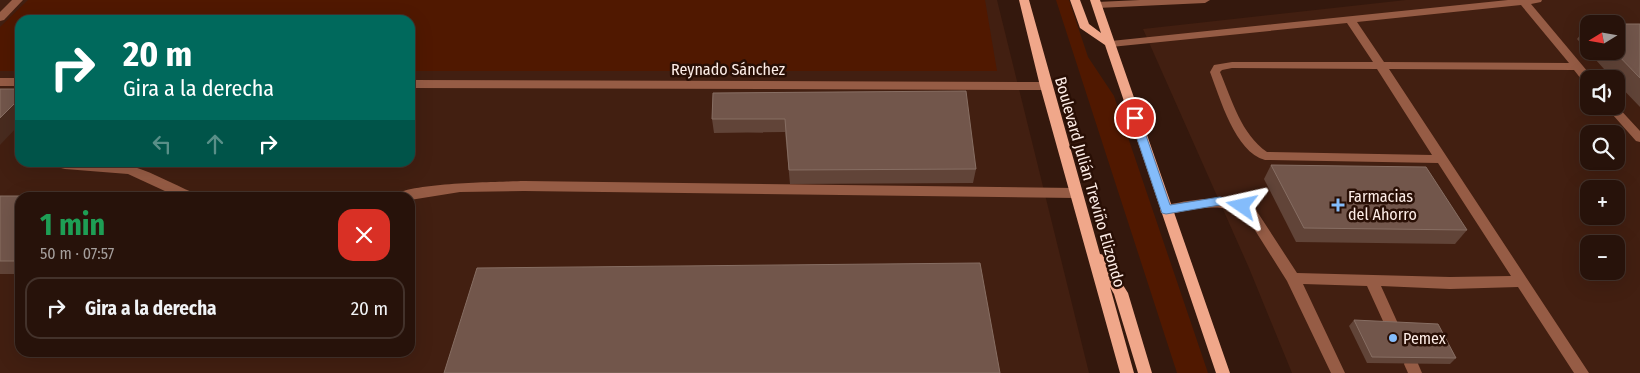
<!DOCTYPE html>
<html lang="es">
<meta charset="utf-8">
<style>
:root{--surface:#27120a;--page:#2f1b13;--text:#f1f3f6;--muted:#a49e9c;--line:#43322b}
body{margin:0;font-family:"Fira Sans Condensed",sans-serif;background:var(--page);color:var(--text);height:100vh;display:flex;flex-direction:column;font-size:19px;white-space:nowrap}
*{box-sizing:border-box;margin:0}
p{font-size:16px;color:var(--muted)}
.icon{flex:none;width:28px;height:28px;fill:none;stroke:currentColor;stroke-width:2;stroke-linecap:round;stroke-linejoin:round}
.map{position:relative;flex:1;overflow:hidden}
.side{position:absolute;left:15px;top:192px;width:400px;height:165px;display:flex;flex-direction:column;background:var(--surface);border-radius:15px;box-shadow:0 5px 20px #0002,0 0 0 1px var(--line)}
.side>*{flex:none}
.guide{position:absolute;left:15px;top:15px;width:400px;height:152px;border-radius:15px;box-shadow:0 5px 20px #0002,0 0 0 1px var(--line);background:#00695c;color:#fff;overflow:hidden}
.needle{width:32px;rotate:259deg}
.buttons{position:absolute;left:1580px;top:15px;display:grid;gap:10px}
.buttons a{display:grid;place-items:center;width:45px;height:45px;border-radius:10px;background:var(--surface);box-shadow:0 5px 20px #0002,0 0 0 1px var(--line);font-size:25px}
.pin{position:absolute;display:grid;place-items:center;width:42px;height:42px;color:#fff;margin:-21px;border:2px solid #fff;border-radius:50%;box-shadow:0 1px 5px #0007}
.me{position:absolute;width:55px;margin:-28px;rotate:281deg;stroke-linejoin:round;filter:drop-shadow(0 0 4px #0008)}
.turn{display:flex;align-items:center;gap:18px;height:105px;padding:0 25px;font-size:22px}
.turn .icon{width:65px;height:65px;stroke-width:2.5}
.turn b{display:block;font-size:35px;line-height:42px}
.lanes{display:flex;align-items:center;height:48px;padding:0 25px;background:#0003;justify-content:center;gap:25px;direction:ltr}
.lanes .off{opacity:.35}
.round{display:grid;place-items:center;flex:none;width:52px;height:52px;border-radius:15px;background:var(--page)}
.summary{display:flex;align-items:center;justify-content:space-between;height:85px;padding:0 25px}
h1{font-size:30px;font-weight:700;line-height:38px;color:#1e9e55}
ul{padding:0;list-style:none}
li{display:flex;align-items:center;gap:15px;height:62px;margin:0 10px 8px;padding:0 15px;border:2px solid var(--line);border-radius:15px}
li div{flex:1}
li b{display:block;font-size:19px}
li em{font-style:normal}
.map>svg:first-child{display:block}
</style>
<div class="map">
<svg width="1640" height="373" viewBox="0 0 1640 373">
<rect width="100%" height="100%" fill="#34180d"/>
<!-- built -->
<g fill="#421f11" fill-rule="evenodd">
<path d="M0,0H997L1089,373H0ZM20,20H410V162H20ZM20,198H410V352H20Z"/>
<path d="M1406,0H1640V373H1292L1249,268L1143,29ZM1589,24H1616V51H1589ZM1589,79H1616V106H1589ZM1589,134H1616V161H1589ZM1589,189H1616V216H1589ZM1589,244H1616V271H1589Z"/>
</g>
<!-- green -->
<g fill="#501800">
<polygon points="28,0 985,0 997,71 410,71 410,20 20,20 20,71 0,71 0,27"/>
<polygon points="1056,0 1069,0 1088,57 1114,96 1208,373 1177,373"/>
</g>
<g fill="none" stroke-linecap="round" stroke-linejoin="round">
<!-- minor -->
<g fill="#965c45" fill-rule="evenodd">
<polygon points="12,0 23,0 4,20 0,21 0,12"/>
<polygon points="1140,0 1210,0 1205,3 1097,8 1092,5 1097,2"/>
<path d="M1508,0H1542L1541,2L1531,4L1593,78L1589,79V85L1585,84L1574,70L1389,69L1589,373H1574L1518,287L1450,289L1381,286L1400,328L1398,332L1393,334L1388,332L1367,286L1303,284L1345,373H1331L1287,281L1246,216C1221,201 1194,209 1166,215L1161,213L1160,210L1161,207L1166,205C1198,199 1226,193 1256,210L1297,273L1450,277L1511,276L1438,163L1265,160C1235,152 1220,98 1210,72L1214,65L1232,62H1373L1347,23L1111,47L1106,44L1111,41ZM1521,5L1569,63L1384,62L1357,22ZM1232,68L1377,69L1432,155L1267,152C1241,134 1232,100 1220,72L1222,70Z"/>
<rect x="0" y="78" width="20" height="8"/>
<polygon points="410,80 1046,82 1052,86 1046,90 410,88"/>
<polygon points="1616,105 1640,131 1640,142 1636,141 1605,106 1616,106"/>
<path d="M60,162C88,162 116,160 143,170C162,177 180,188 200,195L202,198H180L128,174L65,169L61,168L59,165Z"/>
<path d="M524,181L1076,188L1080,190L1082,193L1080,196L1076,198L524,191L460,192L410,200V198H390C401,182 502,182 524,181Z"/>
<polygon points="1411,358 1416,359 1422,373 1408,373 1404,364 1406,359"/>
</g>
<!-- major -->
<g fill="#f0a78a" fill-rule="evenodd">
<polygon points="1019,0 1029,0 1100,254 1104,255 1128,293 1152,373 1138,373 1114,294 1110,287 1134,373 1120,373 1040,86"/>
<polygon points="1070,0 1080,0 1089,24 1101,33 1090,0 1100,0 1230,373 1216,373 1105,45 1080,28"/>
</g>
</g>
<!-- wall -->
<g fill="#614438">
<polygon points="1589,24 1589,51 1616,51 1640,24 1640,107 1616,82 1616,79 1613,79 1577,39"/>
<polygon points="713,93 976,169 973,183 790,184 785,132 714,133 712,119"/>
<polygon points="1271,165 1467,230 1455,244 1296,242 1264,179"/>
<polygon points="0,196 20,198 20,274 0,274"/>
<polygon points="1354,320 1456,358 1450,364 1367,363 1349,326"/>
</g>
<!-- shaded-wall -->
<polygon fill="#482b1f" points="20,98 20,124 0,145 0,118"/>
<!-- building -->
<g fill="#72564b" stroke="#876e63">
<polygon points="1616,24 1640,24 1640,78 1614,51 1616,51"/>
<polygon points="0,89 20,89 20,98 0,118"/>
<polygon points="966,91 976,169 789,170 785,119 712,119 713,93"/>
<polygon points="1271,165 1426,167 1467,230 1304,228"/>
<polygon points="0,196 80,196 79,198 20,198 20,261 0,261"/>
<polygon points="980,263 1000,373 444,373 477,268"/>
<polygon points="1354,320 1438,324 1456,358 1372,357"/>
</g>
<!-- route -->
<polygon fill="#84bcfb" stroke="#567aa3" points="1135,114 1140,118 1170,205 1220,197 1246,203 1248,206 1246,209 1242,211 1220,205 1166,214 1162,213 1130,118"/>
<!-- markers -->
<g fill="#84bcfb" stroke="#290f05" stroke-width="2">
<path d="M1335.5 197.5h5v5h5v5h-5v5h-5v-5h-5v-5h5z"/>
<circle cx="1393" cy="338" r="5"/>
</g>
<g text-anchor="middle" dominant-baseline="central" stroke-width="5" stroke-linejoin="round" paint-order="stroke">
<!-- street labels -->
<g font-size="16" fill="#fdede7" stroke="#290f05">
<text x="728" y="69">Reynado Sánchez</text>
<text transform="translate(1090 182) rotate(74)">Boulevard Julián Treviño Elizondo</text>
</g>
<!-- poi labels -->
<g font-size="16" fill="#fdede7" stroke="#290f05" text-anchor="start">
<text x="1348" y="196">Farmacias<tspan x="1348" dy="18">del Ahorro</tspan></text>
<text x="1403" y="338">Pemex</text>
</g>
</g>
</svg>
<div class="buttons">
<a><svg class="needle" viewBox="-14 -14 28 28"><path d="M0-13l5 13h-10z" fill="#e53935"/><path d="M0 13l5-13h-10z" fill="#a49e9c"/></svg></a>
<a><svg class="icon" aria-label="sound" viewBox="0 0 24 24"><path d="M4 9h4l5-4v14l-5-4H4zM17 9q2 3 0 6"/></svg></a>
<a><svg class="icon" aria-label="search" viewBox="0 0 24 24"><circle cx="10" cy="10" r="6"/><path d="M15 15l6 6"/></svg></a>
<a>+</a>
<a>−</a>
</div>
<div class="pin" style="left:1135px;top:118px;background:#d93025"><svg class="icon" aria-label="arrive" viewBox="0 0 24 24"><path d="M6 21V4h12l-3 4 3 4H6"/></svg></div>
<svg class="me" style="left:1242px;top:206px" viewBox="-20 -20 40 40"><path d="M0-17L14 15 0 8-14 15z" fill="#84bcfb" stroke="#fff" stroke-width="4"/></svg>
<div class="guide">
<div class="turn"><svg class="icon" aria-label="right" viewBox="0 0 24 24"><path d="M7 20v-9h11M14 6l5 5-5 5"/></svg><div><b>20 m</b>Gira a la derecha</div></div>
<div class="lanes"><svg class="icon off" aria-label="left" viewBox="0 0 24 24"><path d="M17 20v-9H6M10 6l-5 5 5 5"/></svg><svg class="icon off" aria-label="ahead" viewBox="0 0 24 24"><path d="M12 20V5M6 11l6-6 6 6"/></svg><svg class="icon" aria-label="right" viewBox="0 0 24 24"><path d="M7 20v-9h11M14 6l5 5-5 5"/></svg></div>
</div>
<section class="side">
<div class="summary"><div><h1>1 min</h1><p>50 m · 07:57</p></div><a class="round" style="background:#d93025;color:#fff"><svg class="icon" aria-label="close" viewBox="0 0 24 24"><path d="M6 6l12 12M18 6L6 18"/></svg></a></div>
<ul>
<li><svg class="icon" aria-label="right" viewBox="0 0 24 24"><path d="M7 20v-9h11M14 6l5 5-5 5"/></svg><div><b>Gira a la derecha</b></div><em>20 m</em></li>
</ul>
</section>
</div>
